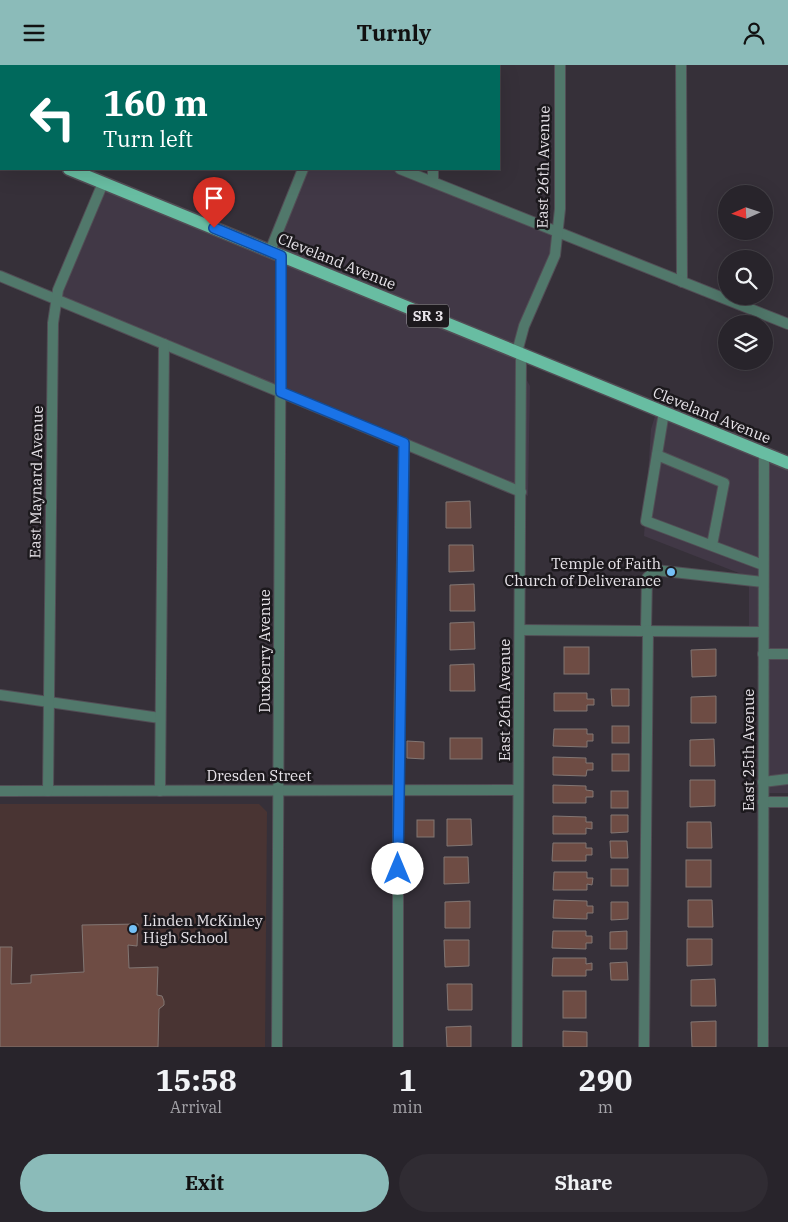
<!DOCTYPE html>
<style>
:root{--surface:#28242b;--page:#302c33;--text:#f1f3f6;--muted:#a5a4a9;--line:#444147;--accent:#8bbbb9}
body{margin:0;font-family:"IBM Plex Serif",serif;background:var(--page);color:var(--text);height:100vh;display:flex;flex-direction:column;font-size:19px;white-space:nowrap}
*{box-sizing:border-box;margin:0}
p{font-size:16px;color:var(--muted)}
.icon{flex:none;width:28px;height:28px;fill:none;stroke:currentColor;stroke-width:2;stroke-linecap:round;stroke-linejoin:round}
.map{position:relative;height:982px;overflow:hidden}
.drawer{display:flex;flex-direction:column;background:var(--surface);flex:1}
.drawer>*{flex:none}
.hud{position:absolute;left:0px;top:0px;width:500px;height:105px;box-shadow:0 5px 20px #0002,0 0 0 1px var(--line);background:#00695c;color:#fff;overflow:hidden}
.needle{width:32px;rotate:267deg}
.fabs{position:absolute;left:718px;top:120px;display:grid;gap:10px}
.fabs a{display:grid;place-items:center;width:55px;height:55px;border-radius:50%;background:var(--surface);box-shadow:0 5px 20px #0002,0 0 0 1px var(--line);font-size:25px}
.pin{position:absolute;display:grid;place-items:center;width:42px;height:42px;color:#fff;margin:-51px -21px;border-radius:50% 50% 50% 0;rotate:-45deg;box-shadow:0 0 5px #0007}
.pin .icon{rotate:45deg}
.me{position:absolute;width:55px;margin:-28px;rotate:0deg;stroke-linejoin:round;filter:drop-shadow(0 0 4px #0008)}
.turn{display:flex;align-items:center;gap:18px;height:105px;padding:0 20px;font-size:22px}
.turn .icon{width:65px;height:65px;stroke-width:2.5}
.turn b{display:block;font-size:35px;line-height:42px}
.eta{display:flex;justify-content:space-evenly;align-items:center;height:85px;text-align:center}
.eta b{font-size:30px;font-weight:700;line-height:35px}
.primary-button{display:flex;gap:10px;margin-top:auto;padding:10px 20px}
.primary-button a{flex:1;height:58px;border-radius:30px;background:var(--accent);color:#111;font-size:20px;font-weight:700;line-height:58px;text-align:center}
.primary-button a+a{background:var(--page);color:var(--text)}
header{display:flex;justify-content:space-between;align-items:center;height:65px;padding:0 20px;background:var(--accent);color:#111;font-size:22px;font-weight:700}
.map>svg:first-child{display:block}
</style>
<header><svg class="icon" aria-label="menu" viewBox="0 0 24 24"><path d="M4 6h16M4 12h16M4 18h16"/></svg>Turnly<svg class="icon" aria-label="person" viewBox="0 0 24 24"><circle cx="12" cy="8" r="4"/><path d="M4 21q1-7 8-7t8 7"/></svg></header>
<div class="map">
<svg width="788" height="982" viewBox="0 0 788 982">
<rect width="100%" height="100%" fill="#363039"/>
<!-- built -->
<g fill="#413846">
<polygon points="0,0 137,0 1,1 1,78"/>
<polygon points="300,104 401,104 557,167 513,289 530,321 528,431 50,236 101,119 268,186"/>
<polygon points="657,345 788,399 788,728 758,728 758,563 749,562 749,512 644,471 651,364"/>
</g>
<!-- education -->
<polygon fill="#493433" points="0,739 259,739 267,747 265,982 0,982"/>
<!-- building -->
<g fill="#6e4c44" stroke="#827673">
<polygon points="470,436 471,463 446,463 446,437"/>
<polygon points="449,480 473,480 474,506 449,507"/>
<polygon points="474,519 475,546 450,546 450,520"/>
<polygon points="474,557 475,584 450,585 450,558"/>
<rect x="564" y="582" width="25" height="27"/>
<polygon points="716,584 716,611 692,612 691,585"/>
<polygon points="474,599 475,626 450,626 450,600"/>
<polygon points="611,624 629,624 629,641 612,641"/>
<polygon points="554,628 587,628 587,634 594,634 594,640 587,640 587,646 554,646"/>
<polygon points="716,631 716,658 691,658 691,632"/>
<rect x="612" y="661" width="17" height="17"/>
<polygon points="554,664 587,664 587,669 593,669 593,676 587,676 587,682 553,681"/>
<rect x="450" y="673" width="32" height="21"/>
<polygon points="714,674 715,701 690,701 690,675"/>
<polygon points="407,676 424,677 424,694 407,693"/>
<rect x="612" y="689" width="17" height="17"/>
<polygon points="553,692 586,693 586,698 593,698 593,705 587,705 586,711 553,710"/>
<polygon points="690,715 715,715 715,741 690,742"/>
<polygon points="553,720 586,721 586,725 593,726 593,732 586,732 586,738 553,738"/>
<rect x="611" y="726" width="17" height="17"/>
<polygon points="611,750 628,750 628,767 611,768"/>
<polygon points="553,751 586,752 586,757 592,757 592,764 586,763 586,769 553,769"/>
<polygon points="447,754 471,754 472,780 447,781"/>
<rect x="417" y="755" width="17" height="17"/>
<polygon points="687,757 711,757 712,783 687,783"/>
<polygon points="610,776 627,776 628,793 611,793"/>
<polygon points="553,778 586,778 586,783 592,783 592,790 586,790 586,796 552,796"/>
<polygon points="444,792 468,792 469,818 444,819"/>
<rect x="686" y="795" width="25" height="27"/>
<rect x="611" y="804" width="17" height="17"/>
<polygon points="554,807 587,807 587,813 593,813 592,820 587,819 587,825 553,825"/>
<polygon points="554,835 587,836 587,841 593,841 593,848 587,848 587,854 553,853"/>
<polygon points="688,835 712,835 713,862 688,862"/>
<polygon points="470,836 470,863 445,863 445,837"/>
<polygon points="611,837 628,837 628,854 611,855"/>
<polygon points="138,859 137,881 128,880 129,903 158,902 157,930 162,931 164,936 164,940 159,944 158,982 0,982 0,882 12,882 11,919 31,918 31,910 84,907 82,860"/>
<polygon points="553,866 586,866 586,871 592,871 592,878 586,878 586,884 552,883"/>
<polygon points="627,866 627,884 610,884 610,867"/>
<polygon points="687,874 712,874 712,900 687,901"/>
<polygon points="444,875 469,875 469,901 445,902"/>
<polygon points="553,893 586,893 586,899 592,898 592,905 586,905 586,911 552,911"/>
<polygon points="627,897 628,915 611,915 610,898"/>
<polygon points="715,914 716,941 691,941 691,915"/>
<polygon points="447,919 472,919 472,945 448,945"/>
<rect x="563" y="926" width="23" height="27"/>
<polygon points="716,956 716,982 692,982 691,957"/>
<polygon points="471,961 471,982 447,982 446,962"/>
<polygon points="563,966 587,967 587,982 563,982"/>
</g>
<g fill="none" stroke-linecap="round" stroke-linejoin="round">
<!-- service casing -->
<g stroke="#524d55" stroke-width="12">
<g id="service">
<polyline points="150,0 153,1"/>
<polyline points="681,0 682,217"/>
<polyline points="191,1 191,0"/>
<polyline points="434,1 434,0"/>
<polyline points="400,104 788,259"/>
<polyline points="433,117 433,104"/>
<polyline points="0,211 521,427"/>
<polyline points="664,347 646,456 763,500"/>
<polyline points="657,390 724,418 712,480"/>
<polyline points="520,565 763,567"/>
<polyline points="646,565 647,513 655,505 763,517"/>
<polyline points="763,589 788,589"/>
<polyline points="0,630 160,653"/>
<polyline points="763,717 788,714"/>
<polyline points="160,726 164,279"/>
<polyline points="763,737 788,737"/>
<polyline points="398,982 398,725 404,378"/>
<polyline points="644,982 648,565"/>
</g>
</g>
<!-- minor casing -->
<g stroke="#524d55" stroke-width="12">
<g id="minor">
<polyline points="60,1 61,0"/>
<polyline points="316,1 316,0"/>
<polyline points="270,186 303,104"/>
<polyline points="517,287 524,261 555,190 560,144 560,0"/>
<polyline points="0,726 518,725"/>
<polyline points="48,726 53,258 58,225 103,118"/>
<polyline points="277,982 281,191"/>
<polyline points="517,982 521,289"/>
<polyline points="763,982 764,388"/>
</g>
</g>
<!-- primary casing -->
<g stroke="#524d55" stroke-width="15">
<g id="primary">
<polyline points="0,76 1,76"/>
<polyline points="69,104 788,398"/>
</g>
</g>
<!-- service -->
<use href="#service" stroke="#51786b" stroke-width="10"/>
<!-- minor -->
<use href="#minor" stroke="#51786b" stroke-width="10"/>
<!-- primary -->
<use href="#primary" stroke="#68bda2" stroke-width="12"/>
</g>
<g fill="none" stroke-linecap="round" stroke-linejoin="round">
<!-- route casing -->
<g stroke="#114b97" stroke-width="12">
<polyline id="route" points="214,163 281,191 281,327 404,378 398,804"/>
</g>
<!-- route -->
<use href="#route" stroke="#1a73e8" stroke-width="9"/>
</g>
<!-- markers -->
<g fill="#74c0f6" stroke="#1c191d" stroke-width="2">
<circle cx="671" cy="507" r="5"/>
<circle cx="133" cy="864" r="5"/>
</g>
<g text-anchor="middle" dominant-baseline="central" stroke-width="5" stroke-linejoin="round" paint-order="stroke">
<!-- shield labels -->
<rect fill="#1c191d" stroke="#aba7ac" stroke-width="1" x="407" y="239.5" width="42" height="23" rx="4"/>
<g font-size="14" font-weight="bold" fill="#e8e4ea">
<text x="428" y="251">SR 3</text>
</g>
<!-- street labels -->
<g font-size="15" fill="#e8e4ea" stroke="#1c191d">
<text transform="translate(543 102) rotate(-89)">East 26th Avenue</text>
<text transform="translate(337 196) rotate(22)">Cleveland Avenue</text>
<text transform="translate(712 350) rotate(22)">Cleveland Avenue</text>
<text transform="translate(36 417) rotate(-89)">East Maynard Avenue</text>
<text transform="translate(264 586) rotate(-90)">Duxberry Avenue</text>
<text transform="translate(504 635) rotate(-90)">East 26th Avenue</text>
<text transform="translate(748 685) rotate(-90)">East 25th Avenue</text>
<text x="259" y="710">Dresden Street</text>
</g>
<!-- poi labels -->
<g font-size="15" fill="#e8e4ea" stroke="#1c191d" text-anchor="end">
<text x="661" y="498">Temple of Faith<tspan x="661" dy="17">Church of Deliverance</tspan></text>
<text x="143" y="855" text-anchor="start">Linden McKinley<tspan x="143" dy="17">High School</tspan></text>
</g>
</g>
</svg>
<div class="fabs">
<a><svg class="needle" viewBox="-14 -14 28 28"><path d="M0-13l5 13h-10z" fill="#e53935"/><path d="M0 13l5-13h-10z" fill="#a5a4a9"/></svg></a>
<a><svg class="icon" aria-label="search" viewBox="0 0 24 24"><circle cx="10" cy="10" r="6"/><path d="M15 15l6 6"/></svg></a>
<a><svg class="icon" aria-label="layers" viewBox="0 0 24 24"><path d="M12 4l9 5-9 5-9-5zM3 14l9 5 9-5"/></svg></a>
</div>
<div class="pin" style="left:214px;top:163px;background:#d93025"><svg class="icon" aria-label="arrive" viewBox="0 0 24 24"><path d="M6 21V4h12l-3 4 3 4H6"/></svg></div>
<svg class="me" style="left:398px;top:804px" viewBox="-20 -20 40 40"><circle r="19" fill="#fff"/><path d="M0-13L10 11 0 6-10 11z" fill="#1a73e8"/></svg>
<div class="hud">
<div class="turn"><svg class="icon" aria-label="left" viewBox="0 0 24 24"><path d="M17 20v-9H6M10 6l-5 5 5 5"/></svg><div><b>160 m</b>Turn left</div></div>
</div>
</div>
<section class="drawer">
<div class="eta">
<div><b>15:58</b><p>Arrival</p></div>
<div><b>1</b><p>min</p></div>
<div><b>290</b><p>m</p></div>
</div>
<div class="primary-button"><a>Exit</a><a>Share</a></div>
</section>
